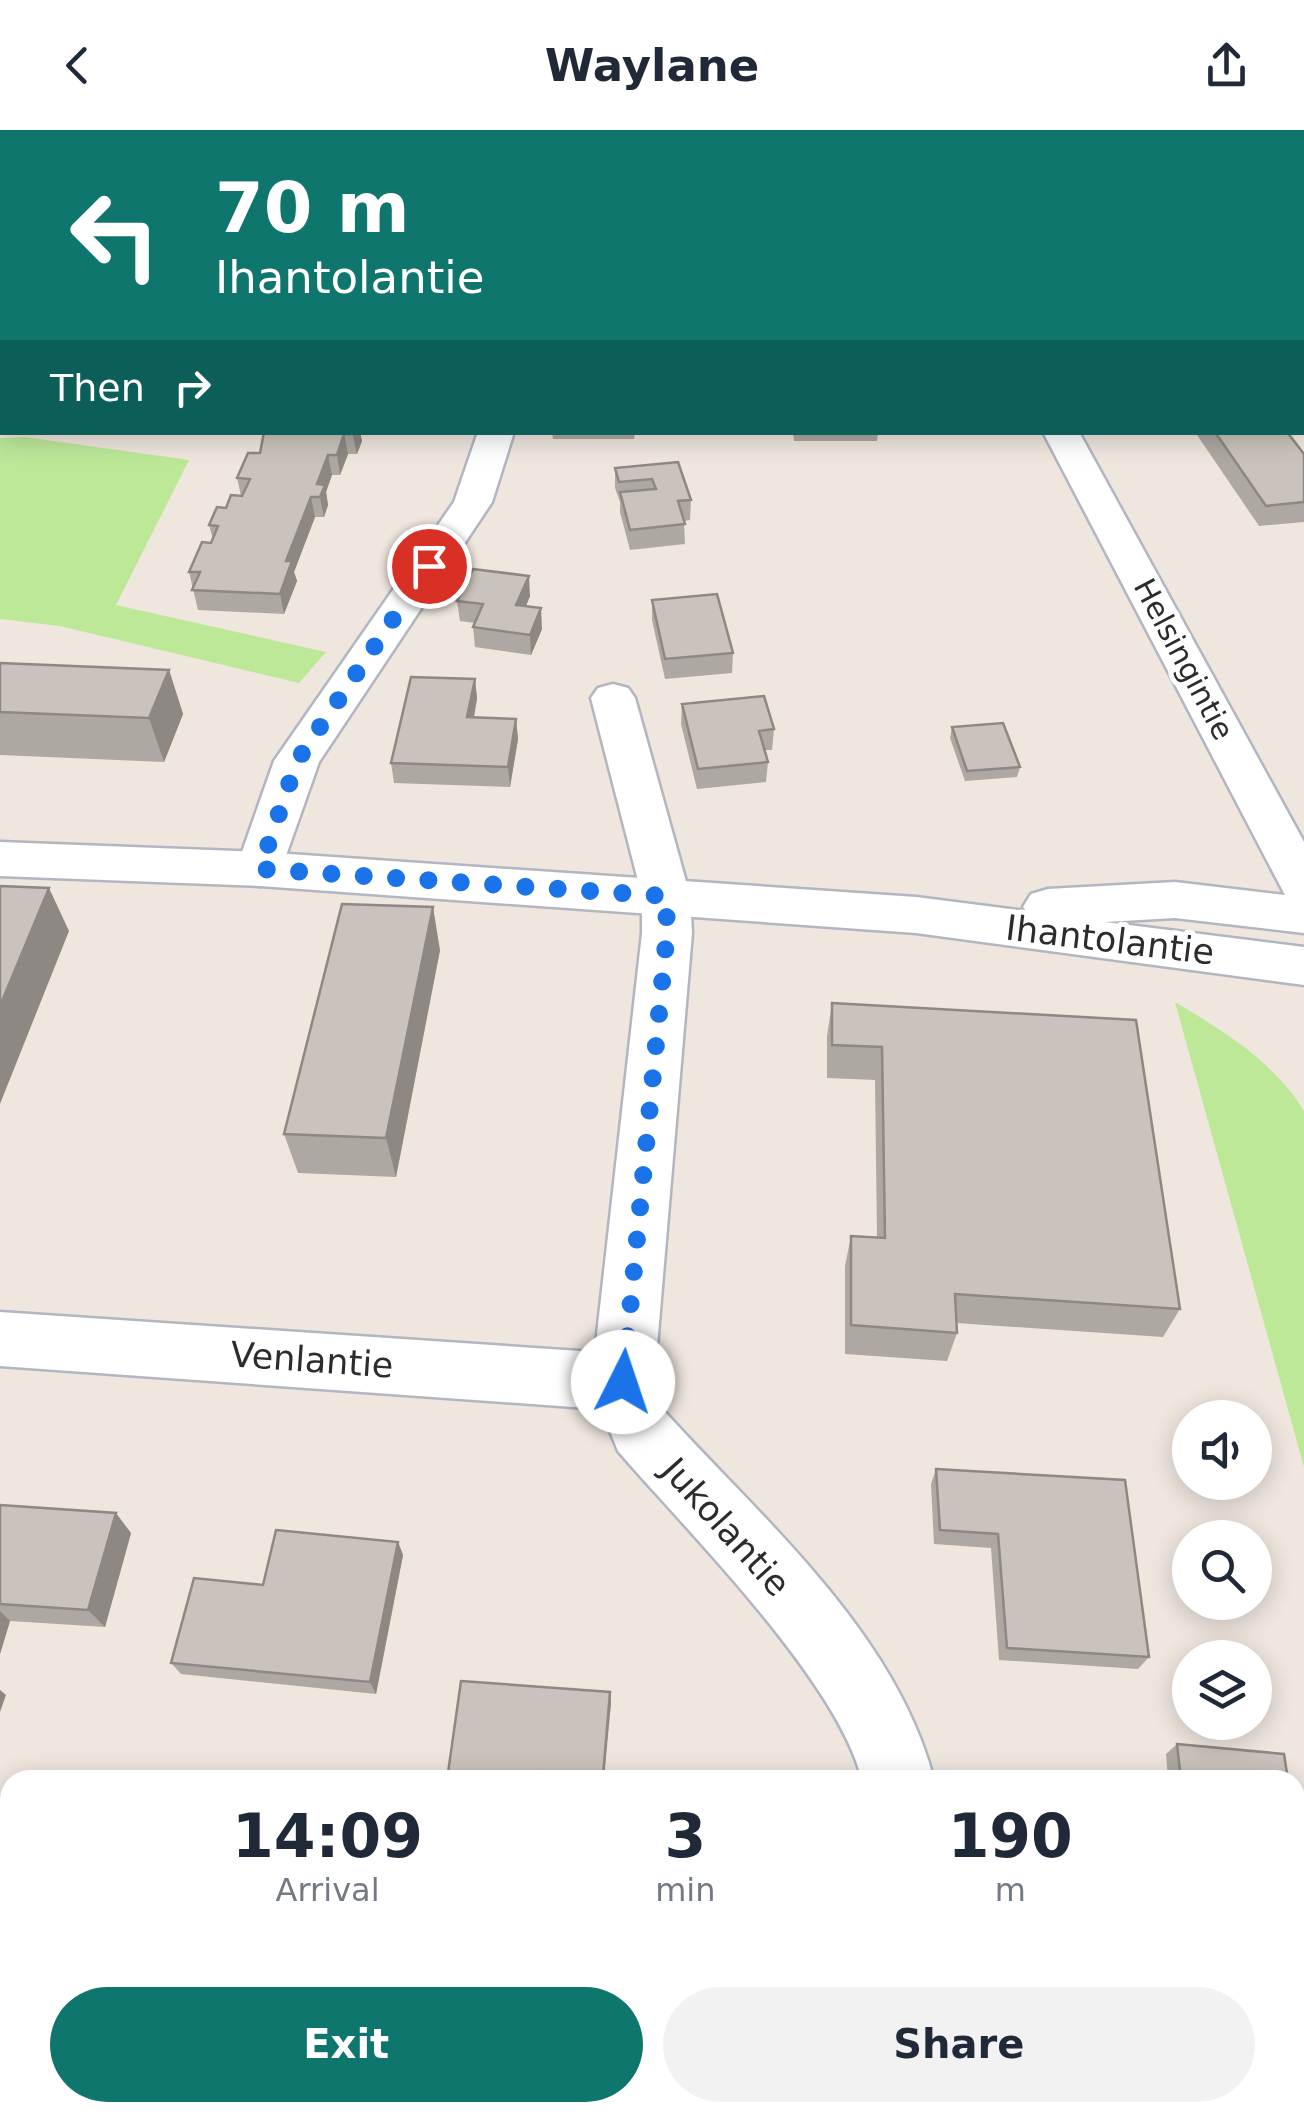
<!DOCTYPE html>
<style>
:root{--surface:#fff;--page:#f2f2f3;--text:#1f2937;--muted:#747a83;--accent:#0f766e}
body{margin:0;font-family:"DejaVu Sans",sans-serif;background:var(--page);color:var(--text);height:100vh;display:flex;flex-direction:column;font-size:38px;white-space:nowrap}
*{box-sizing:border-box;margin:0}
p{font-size:32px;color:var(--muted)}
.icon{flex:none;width:55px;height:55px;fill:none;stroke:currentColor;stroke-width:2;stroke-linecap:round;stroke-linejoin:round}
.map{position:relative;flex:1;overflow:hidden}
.sheet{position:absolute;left:0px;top:1640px;width:1305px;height:352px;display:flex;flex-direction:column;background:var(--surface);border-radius:30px 30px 0 0;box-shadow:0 5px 25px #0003}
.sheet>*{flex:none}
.hud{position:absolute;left:0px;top:0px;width:1305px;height:305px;box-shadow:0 5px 25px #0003;background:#0f766e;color:#fff;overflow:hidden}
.controls{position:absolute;left:1172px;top:1270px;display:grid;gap:20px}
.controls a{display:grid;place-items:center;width:100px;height:100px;border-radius:50%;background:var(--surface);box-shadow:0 5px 25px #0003;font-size:50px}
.pin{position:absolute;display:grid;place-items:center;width:85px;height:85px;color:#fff;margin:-42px;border:5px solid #fff;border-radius:50%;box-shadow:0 2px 10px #0007}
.me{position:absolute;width:110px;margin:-55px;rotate:4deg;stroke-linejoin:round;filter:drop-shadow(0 0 8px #0008)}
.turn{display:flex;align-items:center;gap:35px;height:210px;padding:0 50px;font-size:45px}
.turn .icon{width:130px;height:130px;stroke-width:2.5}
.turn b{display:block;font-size:70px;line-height:85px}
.then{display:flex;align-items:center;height:95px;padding:0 50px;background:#0003;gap:20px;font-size:38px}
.eta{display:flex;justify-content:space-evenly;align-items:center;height:170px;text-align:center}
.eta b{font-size:60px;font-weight:700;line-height:70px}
.button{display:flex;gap:20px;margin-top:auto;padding:20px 50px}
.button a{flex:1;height:115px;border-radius:60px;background:var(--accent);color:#fff;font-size:40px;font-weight:700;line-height:115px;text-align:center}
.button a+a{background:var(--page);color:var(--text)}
header{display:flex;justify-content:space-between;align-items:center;height:130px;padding:0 50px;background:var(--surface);font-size:45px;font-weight:700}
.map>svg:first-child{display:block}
</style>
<header><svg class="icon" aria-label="back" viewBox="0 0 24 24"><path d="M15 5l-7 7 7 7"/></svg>Waylane<svg class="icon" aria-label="share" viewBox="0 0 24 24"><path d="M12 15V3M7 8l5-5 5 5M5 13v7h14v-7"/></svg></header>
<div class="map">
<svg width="1304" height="1991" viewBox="0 0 1304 1991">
<rect width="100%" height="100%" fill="#efe6de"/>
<!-- green -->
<g fill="#bce898">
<polygon points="25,307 189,330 116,475 326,522 299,553 60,496 0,489 0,308"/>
<path d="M1175,872C1224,901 1274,932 1304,981V1337Z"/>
<polygon points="0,1797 10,1798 10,1982 300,1983 299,1991 0,1991"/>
<polygon points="882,1983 883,1991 389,1991 310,1983"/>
</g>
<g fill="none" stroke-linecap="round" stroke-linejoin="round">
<!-- street casing -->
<g stroke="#b2b6c1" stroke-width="5">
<g id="street">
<polygon points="478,302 514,302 492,372 319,632 277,751 260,756 243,751 236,739 274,631 454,372"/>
<path d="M613,554L628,558L635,568L690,766L692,803L654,1252L665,1282C764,1391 896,1503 934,1650H862C838,1551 687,1401 618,1321L601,1279L0,1236V1182L595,1222L642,803V766L591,568L598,558Z"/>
<rect x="901" y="1982" width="82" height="9"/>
</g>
</g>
<!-- secondary casing -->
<g stroke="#b2b6c1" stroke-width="5">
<g id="secondary">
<polygon points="878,0 907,0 908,2 880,2"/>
<polygon points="1043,302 1079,302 1304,712 1304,803 1175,788 1105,792 1304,817 1304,855 916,803 260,756 0,746 0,712 260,722 916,767 1026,781 1023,777 1031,764 1048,759 1175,752 1285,765"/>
</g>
</g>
<!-- street -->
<use href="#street" fill="#fff" fill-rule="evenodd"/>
<!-- secondary -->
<use href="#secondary" fill="#fff" fill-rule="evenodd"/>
</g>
<!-- wall -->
<g fill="#aea8a3">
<rect x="612" y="0" width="52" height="2"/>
<polygon points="1273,0 1304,0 1304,23 1302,23 1302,2 1272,2"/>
<rect x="1302" y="190" width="2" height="89"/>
<rect x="0" y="207" width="2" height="64"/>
<polygon points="264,302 360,302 362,311 357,324 348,324 340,345 332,345 326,362 328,375 324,387 315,387 294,442 297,451 284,484 198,480 189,442 211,413 213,409 209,395 226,378 241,366 237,348 260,323"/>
<polygon points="552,302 635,302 634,309 553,309"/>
<polygon points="793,302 878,302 877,311 794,311"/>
<polygon points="1195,302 1287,302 1304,324 1304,392 1259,396"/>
<polygon points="678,332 691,370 690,390 684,391 685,414 630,420 620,382 620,372 615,358 615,338"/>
<polygon points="530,466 526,476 542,499 531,525 475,517 473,497 475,493 460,491 457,471"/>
<polygon points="652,470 733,523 732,543 665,549 652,490"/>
<polygon points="0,533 169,540 183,584 164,632 0,625"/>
<polygon points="475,549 477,569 474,587 516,589 518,609 510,657 394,653 391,633"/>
<polygon points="682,574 774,599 772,620 764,620 768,632 766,652 697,659 681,594"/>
<polygon points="952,597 1020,637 1017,647 965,651 950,608"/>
<polygon points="440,820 396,1047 298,1043 284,1004"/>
<polygon points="832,873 1180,1179 1163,1207 956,1193 957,1203 947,1231 845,1224 845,1136 851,1106 877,1107 875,950 827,948 827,906"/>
<polygon points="936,1339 1149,1527 1138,1539 999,1530 991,1418 934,1414 931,1354"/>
<polygon points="0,1375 131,1403 105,1497 10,1491 0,1524"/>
<polygon points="398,1412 403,1425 376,1564 181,1544 171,1533 263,1455"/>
<polygon points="610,1562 611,1573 604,1650 447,1650"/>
<polygon points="1177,1614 1288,1650 1168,1650 1166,1624"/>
<polygon points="1295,1698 1304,1758 1304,1798 1295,1802"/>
</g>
<!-- shaded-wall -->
<g fill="#8d8884">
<polygon points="0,0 3,0 4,2 2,2 2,16 0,18"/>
<polygon points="15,0 33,0 30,2 16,2"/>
<polygon points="352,302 360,302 362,311 357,324"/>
<polygon points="344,304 348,324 340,345 337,325"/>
<polygon points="328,325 332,345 326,362 328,375 324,387 317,354"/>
<polygon points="311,367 315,387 294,442 297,451 284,484 280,464 286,431"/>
<polygon points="529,446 530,466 518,495 516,475"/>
<polygon points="541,478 542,499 531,525 530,505"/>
<polygon points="169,540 183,584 164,632 149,588"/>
<polygon points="475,549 477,569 470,607 467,587"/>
<polygon points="516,589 518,609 510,657 508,637"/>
<polygon points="49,758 69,801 0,974 0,876"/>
<polygon points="433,777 440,820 396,1047 386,1008"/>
<polygon points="116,1383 131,1403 105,1497 88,1480"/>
<polygon points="398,1412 403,1425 376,1564 370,1552"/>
<polygon points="0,1481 10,1491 0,1524"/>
<polygon points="0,1560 6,1565 0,1582"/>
<polygon points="610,1562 611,1573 603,1650 603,1646"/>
</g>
<!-- building -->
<g fill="#cac3bd" stroke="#8d8884" stroke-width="2.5">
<polygon points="748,0 789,0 790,2 749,2"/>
<polygon points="1286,0 1304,0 1304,6 1302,6 1302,2 1288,2"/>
<rect x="1302" y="190" width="2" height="47"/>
<rect x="0" y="207" width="2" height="45"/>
<polygon points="264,302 354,302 353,304 344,304 337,325 328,325 317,354 325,355 320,367 311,367 286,431 292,431 280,464 192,460 200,442 189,442 202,412 211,413 218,396 209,395 217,377 226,378 231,365 242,366 250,349 237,348 248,323 260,323"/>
<polygon points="1215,302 1287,302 1304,324 1304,372 1266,376"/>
<polygon points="678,332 691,370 678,371 685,394 630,400 620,362 656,359 652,349 619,352 615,338"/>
<polygon points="473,439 529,446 516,475 541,478 530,505 473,497 483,474 457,471"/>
<polygon points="717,464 733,523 665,529 652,470"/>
<polygon points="0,533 169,540 149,588 0,582"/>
<polygon points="411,547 475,549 467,587 516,589 508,637 391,633"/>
<polygon points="764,566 774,599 759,601 768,632 698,639 682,574"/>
<polygon points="1003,593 1020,637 967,641 952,597"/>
<polygon points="0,756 49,758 0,876"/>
<polygon points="342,774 433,777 386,1008 284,1004"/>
<polygon points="832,873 1136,890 1180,1179 955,1164 957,1203 851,1195 851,1106 885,1108 882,917 832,915"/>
<polygon points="936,1339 1125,1350 1149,1527 1007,1518 998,1404 940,1400"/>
<polygon points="0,1375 116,1383 88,1480 0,1474"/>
<polygon points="276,1400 398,1412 370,1552 171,1533 194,1448 263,1455"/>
<polygon points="461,1551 610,1562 603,1646 541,1641 540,1650 447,1650"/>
<polygon points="1177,1614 1284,1624 1288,1650 1181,1650"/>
<polygon points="1295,1698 1304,1758 1304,1795 1295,1794"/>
</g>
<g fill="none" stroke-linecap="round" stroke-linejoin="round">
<!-- route -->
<polyline stroke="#1a73e8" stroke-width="18" stroke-dasharray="0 32.4" points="429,436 297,631 260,739 666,766 667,802 623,1252"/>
</g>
<g text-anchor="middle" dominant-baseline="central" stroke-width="10" stroke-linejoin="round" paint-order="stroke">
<!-- far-street labels -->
<g font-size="30" fill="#2c2c2c" stroke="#fff">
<text transform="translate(1184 529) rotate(62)">Helsingintie</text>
</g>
<!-- street labels -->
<g font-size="35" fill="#2c2c2c" stroke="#fff">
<text transform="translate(1110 810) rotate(7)">Ihantolantie</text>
<text transform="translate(312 1230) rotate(4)">Venlantie</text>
<text transform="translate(726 1397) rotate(48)">Jukolantie</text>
</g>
</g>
</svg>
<div class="controls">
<a><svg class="icon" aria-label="sound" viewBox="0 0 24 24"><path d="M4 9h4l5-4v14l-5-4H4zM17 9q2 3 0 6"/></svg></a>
<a><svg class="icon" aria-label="search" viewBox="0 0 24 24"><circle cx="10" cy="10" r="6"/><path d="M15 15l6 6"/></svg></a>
<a><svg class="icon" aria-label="layers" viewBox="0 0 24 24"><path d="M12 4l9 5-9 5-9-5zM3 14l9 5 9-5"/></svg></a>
</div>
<div class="pin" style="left:429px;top:436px;background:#d93025"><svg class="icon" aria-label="arrive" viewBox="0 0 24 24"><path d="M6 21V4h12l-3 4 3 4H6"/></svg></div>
<svg class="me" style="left:623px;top:1252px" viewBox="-20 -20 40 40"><circle r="19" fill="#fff"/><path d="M0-13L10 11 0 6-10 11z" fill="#1a73e8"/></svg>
<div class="hud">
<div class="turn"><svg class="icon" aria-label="left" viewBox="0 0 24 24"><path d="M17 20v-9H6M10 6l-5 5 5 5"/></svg><div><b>70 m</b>Ihantolantie</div></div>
<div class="then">Then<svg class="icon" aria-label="right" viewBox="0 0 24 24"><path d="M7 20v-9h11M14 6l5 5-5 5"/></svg></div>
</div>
<section class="sheet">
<div class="eta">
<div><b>14:09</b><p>Arrival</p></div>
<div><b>3</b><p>min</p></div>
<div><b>190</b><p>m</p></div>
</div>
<div class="button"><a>Exit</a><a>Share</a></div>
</section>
</div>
